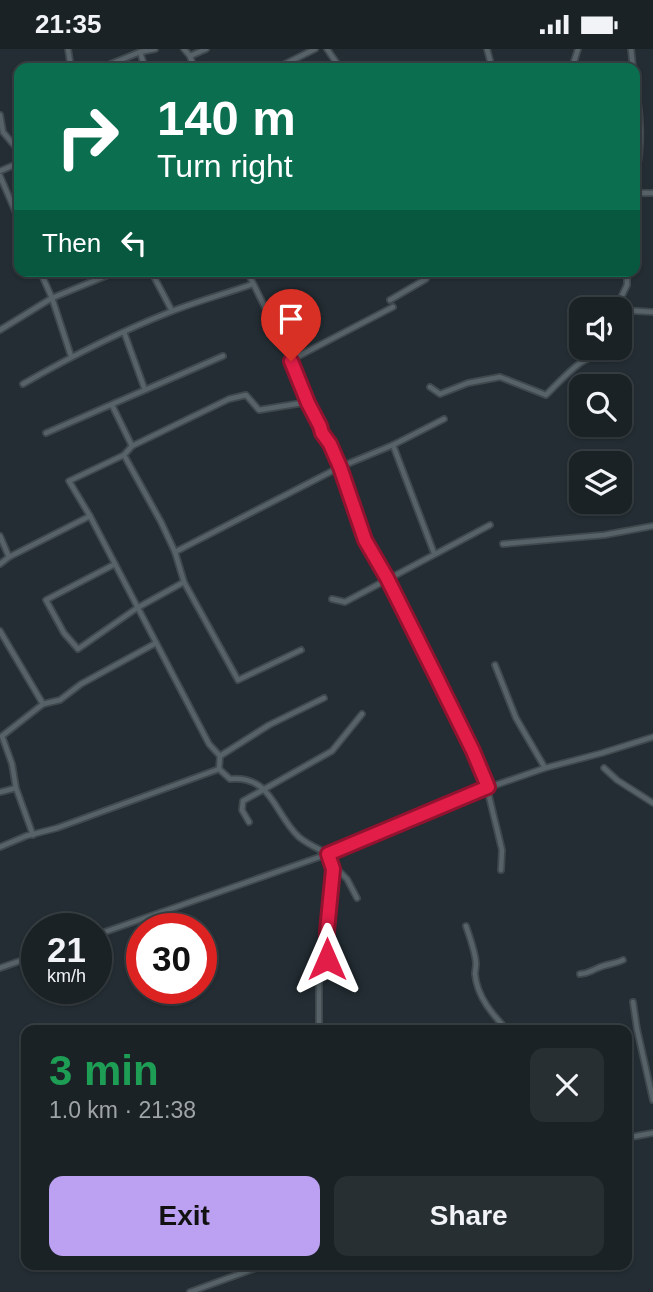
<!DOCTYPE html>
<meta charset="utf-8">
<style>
:root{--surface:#1a2226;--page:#272f32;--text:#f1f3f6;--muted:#9fa4a7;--line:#383f43;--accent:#bca0f2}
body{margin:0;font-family:Helvetica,sans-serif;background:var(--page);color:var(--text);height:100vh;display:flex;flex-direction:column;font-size:26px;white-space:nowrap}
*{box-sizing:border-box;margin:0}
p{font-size:23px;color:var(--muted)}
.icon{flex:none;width:38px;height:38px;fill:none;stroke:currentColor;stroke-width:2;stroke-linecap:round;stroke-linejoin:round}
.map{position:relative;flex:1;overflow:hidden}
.panel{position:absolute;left:21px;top:976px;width:611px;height:245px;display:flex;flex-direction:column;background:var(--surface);border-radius:14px;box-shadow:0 2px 5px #0004,0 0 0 2px var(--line)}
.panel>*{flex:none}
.banner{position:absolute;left:14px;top:14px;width:626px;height:214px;border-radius:14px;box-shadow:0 2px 5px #0004,0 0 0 2px var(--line);background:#0b6e4f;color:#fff;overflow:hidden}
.buttons{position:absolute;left:569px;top:248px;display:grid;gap:14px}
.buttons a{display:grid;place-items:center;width:63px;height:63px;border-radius:14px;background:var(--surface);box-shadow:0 2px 5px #0004,0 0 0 2px var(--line);font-size:35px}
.speed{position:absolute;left:21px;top:864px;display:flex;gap:14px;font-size:35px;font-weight:700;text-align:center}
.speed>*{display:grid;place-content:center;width:91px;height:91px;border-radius:50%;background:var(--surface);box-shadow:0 2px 5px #0004,0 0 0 2px var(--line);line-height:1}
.speed small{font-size:18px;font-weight:400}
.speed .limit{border:10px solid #d22;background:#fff;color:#111}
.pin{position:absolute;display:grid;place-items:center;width:60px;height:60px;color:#fff;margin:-72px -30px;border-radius:50% 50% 50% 0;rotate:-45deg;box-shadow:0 0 7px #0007}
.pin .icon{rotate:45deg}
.me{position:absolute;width:77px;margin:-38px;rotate:0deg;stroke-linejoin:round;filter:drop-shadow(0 0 5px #0008)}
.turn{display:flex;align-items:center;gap:24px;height:147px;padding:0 28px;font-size:32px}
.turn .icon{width:91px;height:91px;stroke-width:2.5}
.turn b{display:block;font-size:49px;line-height:60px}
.then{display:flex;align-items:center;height:66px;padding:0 28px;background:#0003;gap:14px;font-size:26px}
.round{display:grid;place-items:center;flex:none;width:74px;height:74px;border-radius:14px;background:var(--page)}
.headline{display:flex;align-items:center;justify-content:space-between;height:119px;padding:0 28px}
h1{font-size:42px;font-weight:700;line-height:52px;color:#1e9e55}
.primary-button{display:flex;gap:14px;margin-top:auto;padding:14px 28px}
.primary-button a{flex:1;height:80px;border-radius:14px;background:var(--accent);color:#111;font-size:28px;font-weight:700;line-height:80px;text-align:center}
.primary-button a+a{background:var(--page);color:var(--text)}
.status{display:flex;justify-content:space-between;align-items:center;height:49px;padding:0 35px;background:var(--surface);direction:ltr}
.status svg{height:19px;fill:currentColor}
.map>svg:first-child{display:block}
</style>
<div class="status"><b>21:35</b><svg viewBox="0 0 49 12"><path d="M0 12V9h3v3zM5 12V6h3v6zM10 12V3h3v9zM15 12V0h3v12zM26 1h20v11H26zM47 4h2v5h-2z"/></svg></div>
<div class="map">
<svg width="653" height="1243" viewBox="0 0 653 1243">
<rect width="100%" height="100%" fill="#232d33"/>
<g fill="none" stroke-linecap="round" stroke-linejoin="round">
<!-- street casing -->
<g stroke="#3f484d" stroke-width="8">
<g id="street">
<polyline points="68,0 71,19"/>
<polyline points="184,0 190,7 194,19"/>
<polyline points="327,0 340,19"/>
<polyline points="487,0 492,19"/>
<polyline points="631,0 633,19"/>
<polyline points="140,3 145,19"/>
<polyline points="190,7 206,0"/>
<polyline points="101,19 140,3 155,0"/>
<polyline points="277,19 315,0"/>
<polyline points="572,19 578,0"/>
<path d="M635,33C641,69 643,95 635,131"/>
<polyline points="0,66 3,83 19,102"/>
<polyline points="0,122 19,114"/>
<polyline points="0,127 19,171"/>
<polyline points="635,144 653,144"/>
<polyline points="11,151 19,148"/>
<polyline points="40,222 52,249 71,307"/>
<polyline points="151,222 172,262"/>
<polyline points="247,222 291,311 308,353 320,377 322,384 330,395 340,418 365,491 387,529 473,702 487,739 502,801 501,821"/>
<polyline points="390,251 426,230 430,222"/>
<polyline points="618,261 618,255 627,236 627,222"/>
<polyline points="620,261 653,263"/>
<polyline points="0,281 52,249 118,222"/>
<polyline points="124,283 145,341"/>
<polyline points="291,311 393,258"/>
<path d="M23,335C70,308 119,283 170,263C197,252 225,245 253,235"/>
<path d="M430,338L440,345L468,334L500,328L546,346C557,335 567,324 580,314C588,309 597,306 604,299"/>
<path d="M308,353L259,361L246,346L229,350L132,397L124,406L69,432L90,467L209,695L220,707L219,720L230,730C272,726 274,765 299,788C307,795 319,800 328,805L333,820L327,882V910"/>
<polyline points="112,356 132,397"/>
<polyline points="46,384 223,307"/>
<polyline points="393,396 434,504"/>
<polyline points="124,406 161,473 175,503"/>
<polyline points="0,487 9,508"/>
<polyline points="503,495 604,486 653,477"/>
<polyline points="0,515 9,508 90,467"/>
<polyline points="115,515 46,551 64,584 78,600 137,559 184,533 175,503 340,418 393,396 444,370"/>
<polyline points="184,533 238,631 301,601"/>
<polyline points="332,550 345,553 490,476"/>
<polyline points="0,582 43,655"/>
<polyline points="495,616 516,669 545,719"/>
<polyline points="220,707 269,676 324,649"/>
<polyline points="604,719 617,731 653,754"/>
<polyline points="0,743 16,739"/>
<polyline points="249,773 242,761 243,752 332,702 362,665"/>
<polyline points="33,786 16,739 12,715 2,687 43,655 60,651 81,635 156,594"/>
<polyline points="0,798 26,787 57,779 219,720"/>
<polyline points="331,814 347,830 357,849"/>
<path d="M466,877C470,889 475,902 476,914C476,918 475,922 475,925C477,948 493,966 508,982"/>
<polyline points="96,886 328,805 487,739 545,719 602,704 653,688"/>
<polyline points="0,919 37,906"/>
<path d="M580,925C590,924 590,922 598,919C606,915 615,915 623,911"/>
<polyline points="633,953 637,980 653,1051"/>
<polyline points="319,982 319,919 327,910 338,910"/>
<polyline points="626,1089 653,1084"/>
<polyline points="190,1243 264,1216"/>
</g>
</g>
<!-- street -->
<use href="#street" stroke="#566268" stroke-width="4.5"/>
</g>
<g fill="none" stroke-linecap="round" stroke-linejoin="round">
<!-- route casing -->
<g stroke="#92132f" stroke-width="18">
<polyline id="route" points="291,312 308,354 320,377 322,384 330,395 340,418 365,491 387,529 435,625 473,702 488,738 328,805 333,820 327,882 327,910"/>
</g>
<!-- route -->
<use href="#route" stroke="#e11d48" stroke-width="12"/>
</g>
</svg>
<div class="buttons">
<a><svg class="icon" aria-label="sound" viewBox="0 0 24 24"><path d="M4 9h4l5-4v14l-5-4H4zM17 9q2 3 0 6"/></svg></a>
<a><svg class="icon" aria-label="search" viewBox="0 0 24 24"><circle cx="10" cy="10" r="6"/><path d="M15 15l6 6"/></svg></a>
<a><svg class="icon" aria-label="layers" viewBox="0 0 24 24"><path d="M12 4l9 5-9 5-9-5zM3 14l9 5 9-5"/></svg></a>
</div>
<div class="speed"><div>21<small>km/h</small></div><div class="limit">30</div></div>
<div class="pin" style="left:291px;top:312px;background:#d93025"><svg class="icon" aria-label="arrive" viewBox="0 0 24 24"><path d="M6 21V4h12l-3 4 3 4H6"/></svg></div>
<svg class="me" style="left:327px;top:910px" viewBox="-20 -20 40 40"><path d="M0-17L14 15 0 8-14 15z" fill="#e11d48" stroke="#fff" stroke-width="4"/></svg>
<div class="banner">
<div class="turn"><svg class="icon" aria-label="right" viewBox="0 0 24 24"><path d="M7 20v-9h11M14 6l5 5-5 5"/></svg><div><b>140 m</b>Turn right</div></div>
<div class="then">Then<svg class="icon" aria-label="left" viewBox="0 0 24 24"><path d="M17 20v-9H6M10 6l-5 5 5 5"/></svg></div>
</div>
<section class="panel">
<div class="headline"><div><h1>3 min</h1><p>1.0 km · 21:38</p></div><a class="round"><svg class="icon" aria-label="close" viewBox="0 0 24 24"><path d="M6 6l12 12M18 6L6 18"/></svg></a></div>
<div class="primary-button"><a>Exit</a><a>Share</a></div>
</section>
</div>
